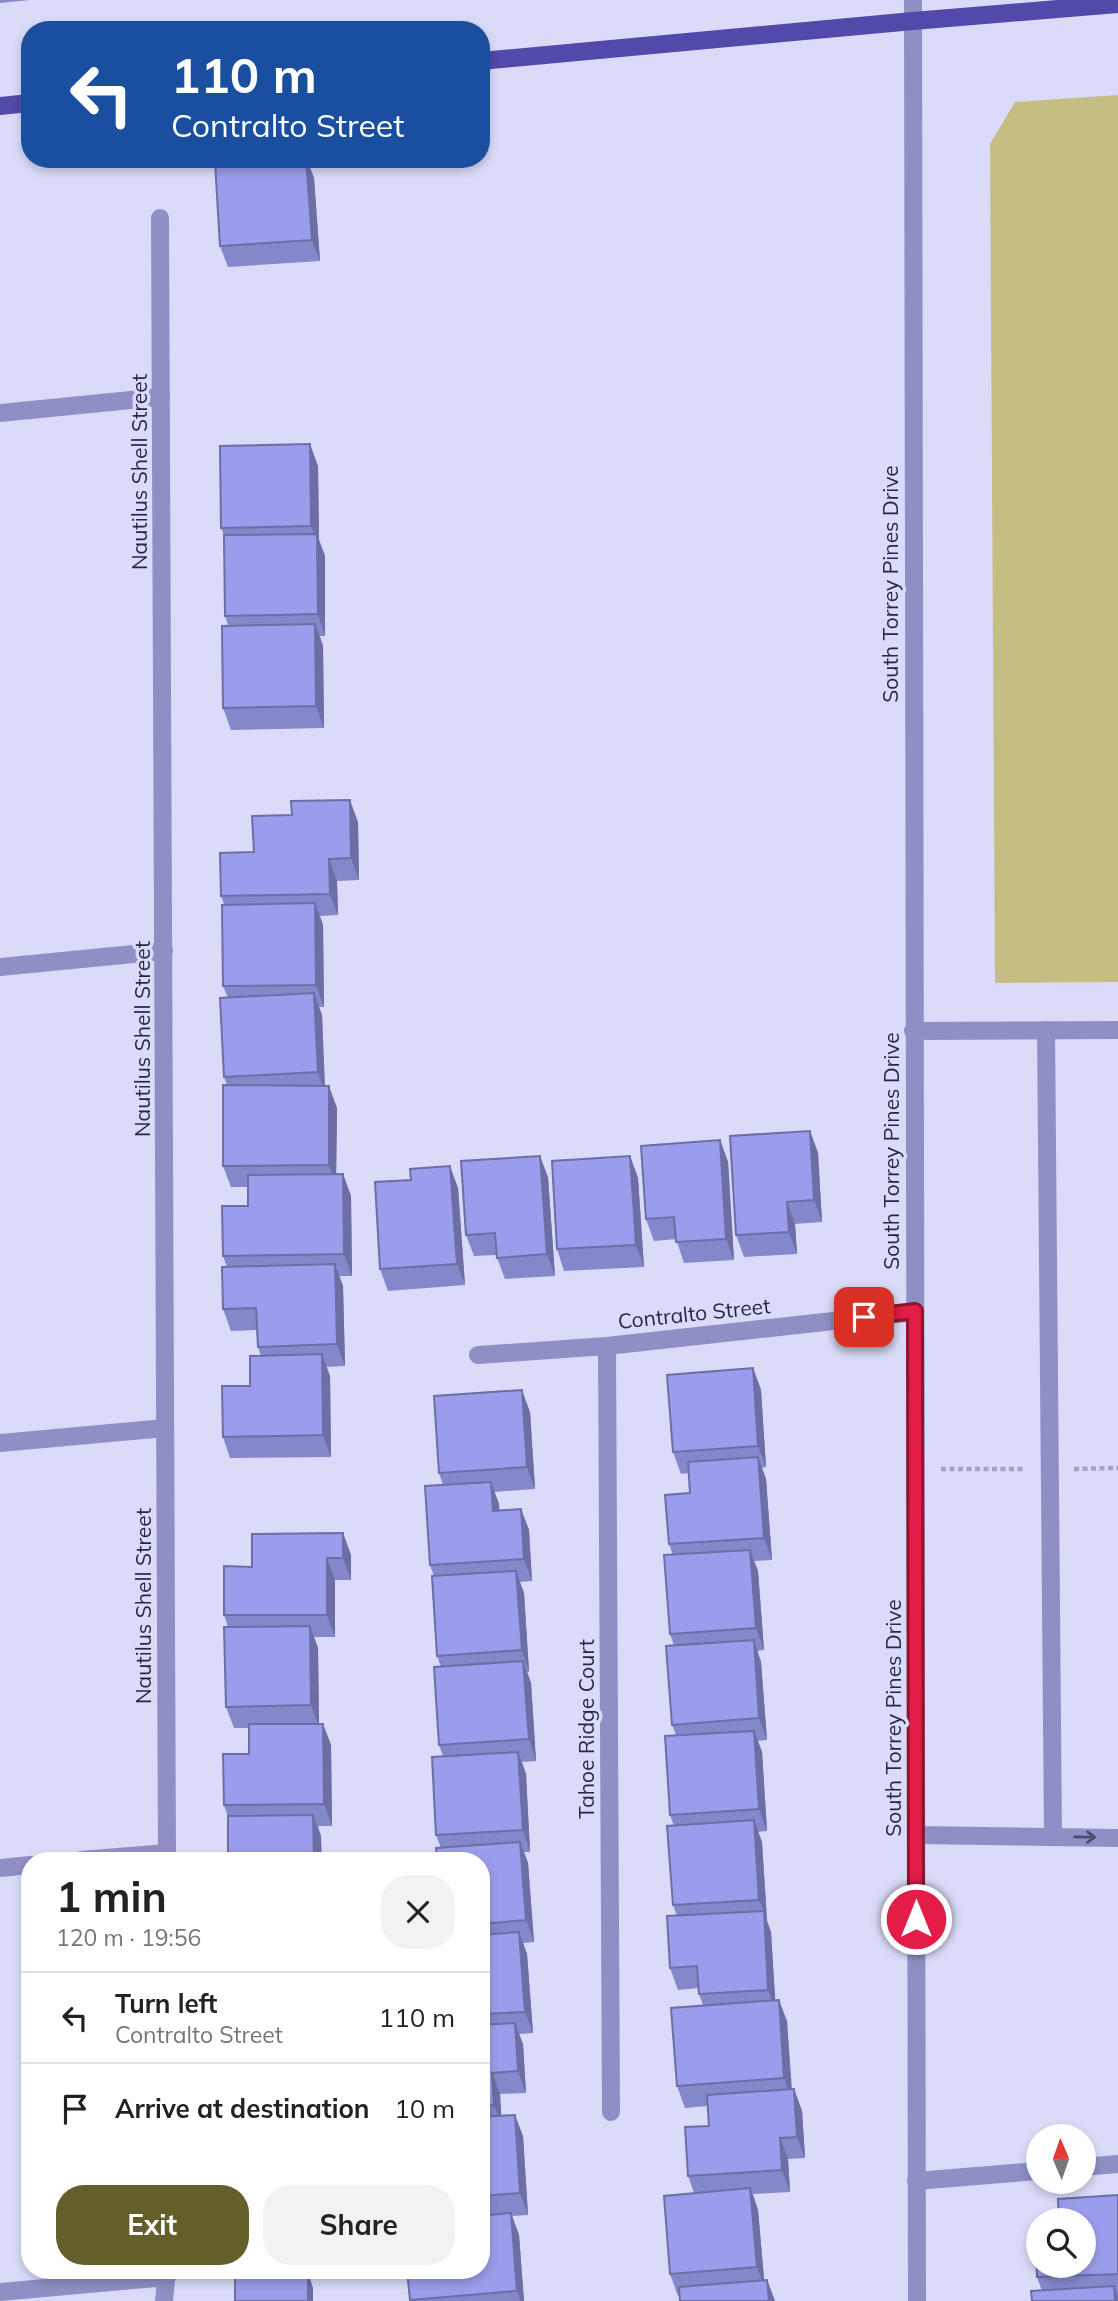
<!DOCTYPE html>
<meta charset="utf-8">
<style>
:root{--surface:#fff;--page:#f2f2f2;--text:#222;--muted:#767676;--line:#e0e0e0;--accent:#645e2b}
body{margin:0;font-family:Mulish,sans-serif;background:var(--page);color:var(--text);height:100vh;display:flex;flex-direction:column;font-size:26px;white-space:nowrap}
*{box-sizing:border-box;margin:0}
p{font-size:23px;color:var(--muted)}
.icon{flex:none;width:38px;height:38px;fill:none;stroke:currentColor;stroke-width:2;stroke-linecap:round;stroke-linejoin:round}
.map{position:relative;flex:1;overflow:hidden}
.drawer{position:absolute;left:21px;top:1852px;width:469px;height:427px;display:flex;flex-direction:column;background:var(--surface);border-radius:28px;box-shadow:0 4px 10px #0003}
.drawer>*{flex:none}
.guide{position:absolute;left:21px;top:21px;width:469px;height:147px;border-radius:28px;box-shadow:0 4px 10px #0003;background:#1a4fa0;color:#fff;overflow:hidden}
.needle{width:46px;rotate:358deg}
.buttons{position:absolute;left:1026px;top:2124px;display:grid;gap:14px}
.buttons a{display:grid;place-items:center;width:70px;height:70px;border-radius:50%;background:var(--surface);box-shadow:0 4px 10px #0003;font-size:35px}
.pin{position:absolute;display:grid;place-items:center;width:60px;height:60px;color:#fff;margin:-30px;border-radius:14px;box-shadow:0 4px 10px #0006}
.me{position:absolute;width:77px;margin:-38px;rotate:0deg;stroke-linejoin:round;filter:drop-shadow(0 0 5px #0008)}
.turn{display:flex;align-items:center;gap:24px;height:147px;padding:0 35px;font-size:32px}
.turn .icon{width:91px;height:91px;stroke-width:2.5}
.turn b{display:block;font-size:49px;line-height:60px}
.round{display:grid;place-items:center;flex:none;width:74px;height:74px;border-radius:28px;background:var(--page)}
.headline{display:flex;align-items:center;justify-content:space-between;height:119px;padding:0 35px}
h1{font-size:42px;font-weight:700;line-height:52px}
.action{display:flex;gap:14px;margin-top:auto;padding:14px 35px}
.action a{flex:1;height:80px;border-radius:28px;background:var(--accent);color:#fff;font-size:28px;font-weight:700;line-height:80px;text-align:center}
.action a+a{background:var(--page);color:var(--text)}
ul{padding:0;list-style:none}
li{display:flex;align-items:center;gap:21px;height:91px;padding:0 35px;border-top:2px solid var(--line)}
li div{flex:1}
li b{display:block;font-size:26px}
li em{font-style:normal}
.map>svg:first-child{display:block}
</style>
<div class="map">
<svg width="1118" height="2301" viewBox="0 0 1118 2301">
<rect width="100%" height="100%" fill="#d9dbf8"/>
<!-- green -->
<polygon fill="#c5be82" points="1118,95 1118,982 995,983 990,144 1015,102"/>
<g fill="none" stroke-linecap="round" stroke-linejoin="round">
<!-- path -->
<g stroke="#a1a3bf" stroke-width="4.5" stroke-dasharray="5 3.5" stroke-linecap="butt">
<polyline points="941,1469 1023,1469"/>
<polyline points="1074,1469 1118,1468"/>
</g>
<!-- minor -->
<g stroke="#8e90c5" stroke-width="18">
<polyline points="913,0 917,2301"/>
<polyline points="160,218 167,1860"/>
<polyline points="0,413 161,397"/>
<polyline points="0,967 164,951"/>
<polyline points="1046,1030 1053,1837"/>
<polyline points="913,1031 1118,1030"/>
<polyline points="607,1346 611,2112"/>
<polyline points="478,1355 607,1346 915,1312"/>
<polyline points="0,1443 165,1428"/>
<polyline points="916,1835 1118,1838"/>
<polyline points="81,1860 167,1853"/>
<polyline points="0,1868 30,1865"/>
<polyline points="1083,2167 1118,2164"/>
<polyline points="916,2181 1038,2171"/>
<polyline points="0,2292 167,2277"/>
<polyline points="164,2301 167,2270"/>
</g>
<!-- major -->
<g stroke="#524aaa" stroke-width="18">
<polyline points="481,61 913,21 1118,4"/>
<polyline points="0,106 30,103"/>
</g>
</g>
<!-- wall -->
<g fill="#8587cb">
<polygon points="0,0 30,0 0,3"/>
<polygon points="259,159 307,159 314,178 320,261 228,267 220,246"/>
<polygon points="318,466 319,540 325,556 325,636 320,636 323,646 324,728 231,730 223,708 228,625 225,616 224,535 221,528"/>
<polygon points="358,822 359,880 337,881 338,915 320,916 323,925 324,1007 319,1007 322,1015 325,1086 337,1108 336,1175 343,1174 351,1196 352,1276 339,1276 343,1286 345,1366 326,1367 330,1376 331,1457 230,1458 223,1437 250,1386 261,1356 258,1347 257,1330 231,1331 223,1309 227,1267 223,1256 248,1206 248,1187 231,1187 223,1166 227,1085 224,1077 228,998 223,986 224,904 221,896 254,852"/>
<polygon points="810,1131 818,1153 822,1222 795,1224 797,1254 744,1257 736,1235"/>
<polygon points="720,1140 728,1162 734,1260 684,1263 676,1239 654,1241 646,1219"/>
<polygon points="630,1156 638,1178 644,1267 564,1271 557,1249"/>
<polygon points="548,1177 555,1276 505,1279 496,1255 474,1256 466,1235"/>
<polygon points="458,1188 465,1285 388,1291 380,1269"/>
<polygon points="753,1368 761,1390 766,1467 762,1468 766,1479 772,1560 754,1561 758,1571 764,1650 757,1651 761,1662 767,1740 758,1741 762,1752 767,1831 758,1832 762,1842 767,1921 771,1932 775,2000 787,2021 792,2089 794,2089 802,2111 805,2158 788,2159 790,2192 753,2194 758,2210 764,2281 767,2280 775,2301 678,2296 670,2274 694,2193 688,2176 709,2126 708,2106 685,2108 677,2086 703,2005 699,1994 699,1988 678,1990 670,1968 677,1916 673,1905 674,1826 670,1815 676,1735 672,1725 674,1645 670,1634 673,1555 669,1544 690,1493 689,1473 681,1474 673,1452"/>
<polygon points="530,1412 535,1489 494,1492 499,1504 499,1510 521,1509 529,1530 532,1581 520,1582 524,1593 529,1672 527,1672 531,1683 536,1761 522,1762 526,1774 530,1852 524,1852 528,1863 534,1942 523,1943 527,1954 533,2033 519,2034 523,2044 526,2093 500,2094 501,2116 523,2136 528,2215 512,2216 519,2235 524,2301 410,2301 410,2300 481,2270 481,1860 441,1848 436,1835 443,1756 439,1745 441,1667 437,1656 434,1576 430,1565 443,1485 439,1473"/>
<polygon points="343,1533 351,1555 351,1580 335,1580 335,1637 314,1637 318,1648 319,1724 323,1724 331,1745 332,1826 318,1826 321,1836 228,1817 224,1805 249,1754 249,1728 234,1728 226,1707 228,1627 224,1615 252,1567"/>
<polygon points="1118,2195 1118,2301 1042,2291 1037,2277 1038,2266"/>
<polygon points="257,2270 332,2270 332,2276 309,2277 313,2288 313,2301 235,2301 258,2273"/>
</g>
<!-- shaded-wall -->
<g fill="#6c6ea5">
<polygon points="306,159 314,178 320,261 312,240"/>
<polygon points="310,444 318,466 319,540 325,556 325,636 318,614 317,541 311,526"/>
<polygon points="315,624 323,646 324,728 316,706"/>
<polygon points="350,800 358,822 359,880 351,858"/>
<polygon points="329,859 337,881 338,915 330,894"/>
<polygon points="315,903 323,925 324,1007 316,985"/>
<polygon points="314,993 322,1015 325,1094 318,1072"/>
<polygon points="329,1086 337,1108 336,1187 329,1165"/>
<polygon points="810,1131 818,1153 822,1222 814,1200"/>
<polygon points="720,1140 728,1162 734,1260 726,1239"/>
<polygon points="540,1156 548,1177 555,1276 547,1254"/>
<polygon points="630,1156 638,1178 644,1267 636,1245"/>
<polygon points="450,1166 458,1188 465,1285 457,1264"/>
<polygon points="343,1174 351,1196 352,1276 344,1254"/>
<polygon points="787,1202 795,1224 797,1254 789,1232"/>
<polygon points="335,1264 343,1286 345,1366 337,1344"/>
<polygon points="322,1354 330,1376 331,1457 323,1435"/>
<polygon points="753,1368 761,1390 766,1467 758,1446"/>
<polygon points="522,1390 530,1412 535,1489 527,1467"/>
<polygon points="758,1457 766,1479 772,1560 764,1538"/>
<polygon points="491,1482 499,1504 501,1533 493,1511"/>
<polygon points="521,1509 529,1530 532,1581 524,1559"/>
<polygon points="343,1533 351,1555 351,1580 343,1558"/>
<polygon points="750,1550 758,1571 764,1650 756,1628"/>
<polygon points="327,1558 335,1580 335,1637 327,1615"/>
<polygon points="516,1571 524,1593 529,1672 522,1650"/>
<polygon points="310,1626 318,1648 319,1727 311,1705"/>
<polygon points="754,1640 761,1662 767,1740 759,1718"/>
<polygon points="523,1661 531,1683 536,1761 529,1739"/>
<polygon points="323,1724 331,1745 332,1826 324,1804"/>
<polygon points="754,1731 762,1752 767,1831 759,1809"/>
<polygon points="518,1752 526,1774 530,1852 523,1830"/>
<polygon points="313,1815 321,1836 322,1860 314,1860"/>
<polygon points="754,1820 762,1842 767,1921 771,1932 776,2012 768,1990 764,1911 759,1900"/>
<polygon points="520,1842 528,1863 534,1942 526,1920"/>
<polygon points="519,1932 527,1954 533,2033 525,2012"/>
<polygon points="779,2000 787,2021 792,2100 784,2078"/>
<polygon points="515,2023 523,2044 526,2093 518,2071"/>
<polygon points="492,2073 500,2094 502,2126 494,2105"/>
<polygon points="794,2089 802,2111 805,2158 797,2137"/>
<polygon points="515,2115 523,2136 528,2215 520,2193"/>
<polygon points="780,2138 788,2159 790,2192 782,2170"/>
<polygon points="750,2188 758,2210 765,2289 757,2267"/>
<polygon points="511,2213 519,2235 524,2301 521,2301 517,2291"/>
<polygon points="308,2273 313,2288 313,2301 308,2301"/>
<polygon points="767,2280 775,2301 769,2301"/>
<polygon points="1114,2286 1118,2296 1118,2301 1115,2301"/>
</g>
<!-- building -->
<g fill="#9b9dec" stroke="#6c6ea5" stroke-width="2">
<polygon points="259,159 306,159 312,240 220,246 215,162"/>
<polygon points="310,444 311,526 221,528 220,446"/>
<polygon points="317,534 318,614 225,616 224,535"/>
<polygon points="315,624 316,706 223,708 222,626"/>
<polygon points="350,800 351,858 329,859 330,894 221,896 220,853 254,852 252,816 292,815 291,801"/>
<polygon points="315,903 316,985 223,986 222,905"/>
<polygon points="314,993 318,1072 224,1077 220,998"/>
<polygon points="223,1085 329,1086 329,1165 223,1166"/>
<polygon points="810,1131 814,1200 787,1202 789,1232 736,1235 730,1136"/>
<polygon points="720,1140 726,1239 676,1242 674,1217 646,1219 641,1146"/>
<polygon points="540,1156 547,1254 497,1258 495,1233 466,1235 461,1161"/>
<polygon points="630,1156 636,1245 557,1249 552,1161"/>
<polygon points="450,1166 457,1264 380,1269 375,1182 411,1180 410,1169"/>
<polygon points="343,1174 344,1254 223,1256 222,1206 248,1206 248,1175"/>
<polygon points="335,1264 337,1344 258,1347 256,1308 223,1309 222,1267"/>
<polygon points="322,1354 323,1435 223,1437 222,1386 250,1386 250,1356"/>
<polygon points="753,1368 758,1446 673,1452 667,1375"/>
<polygon points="522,1390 527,1467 439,1473 434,1396"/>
<polygon points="758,1457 764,1538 669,1544 665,1495 690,1493 688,1462"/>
<polygon points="491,1482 493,1511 521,1509 524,1559 430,1565 425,1486"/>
<polygon points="343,1533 343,1558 327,1558 327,1615 224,1615 224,1566 252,1567 252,1534"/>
<polygon points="750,1550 756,1628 670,1634 664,1555"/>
<polygon points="516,1571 522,1650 437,1656 432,1576"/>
<polygon points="310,1626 311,1705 226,1707 224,1627"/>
<polygon points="754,1640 759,1718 672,1725 666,1646"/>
<polygon points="523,1661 529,1739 439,1745 434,1667"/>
<polygon points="249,1724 323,1724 324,1804 224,1805 223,1754 249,1754"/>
<polygon points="754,1731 759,1809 670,1815 665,1736"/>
<polygon points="518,1752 523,1830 436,1835 432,1757"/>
<polygon points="313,1815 314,1860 228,1860 228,1816"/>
<polygon points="754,1820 759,1900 673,1905 667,1826"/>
<polygon points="520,1842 526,1920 481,1924 481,1860 437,1860 436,1848"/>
<polygon points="764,1911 768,1990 699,1994 697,1966 670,1968 667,1916"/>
<polygon points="519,1932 525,2012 481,2014 481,1935"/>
<polygon points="779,2000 784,2078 677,2086 671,2008"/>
<polygon points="515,2023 518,2071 492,2073 494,2105 481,2106 481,2025"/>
<polygon points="794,2089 797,2137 780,2138 782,2170 688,2176 685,2127 709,2126 707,2095"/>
<polygon points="515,2115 520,2193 481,2196 481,2117"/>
<polygon points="750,2188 757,2267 670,2274 664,2196"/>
<polygon points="1118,2195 1118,2274 1037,2277 1035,2227 1038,2227 1038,2266 1083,2266 1083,2221 1059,2221 1058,2199"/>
<polygon points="511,2213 517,2291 410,2300 407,2270 481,2270 481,2216"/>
<rect x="235" y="2273" width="73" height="28"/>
<polygon points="767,2280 769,2301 680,2301 679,2287"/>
<polygon points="1114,2286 1115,2301 1032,2301 1031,2291"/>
</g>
<!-- one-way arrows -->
<defs><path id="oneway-shaft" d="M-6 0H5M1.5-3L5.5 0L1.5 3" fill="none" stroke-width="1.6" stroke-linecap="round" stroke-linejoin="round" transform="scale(1.75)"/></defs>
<use stroke="#4a4c70" href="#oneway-shaft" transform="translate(1085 1837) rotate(1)"/>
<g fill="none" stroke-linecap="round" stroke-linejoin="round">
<!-- route casing -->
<g stroke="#92132f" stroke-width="18">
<polyline id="route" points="864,1317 915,1311 916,1919"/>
</g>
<!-- route -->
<use href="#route" stroke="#e11d48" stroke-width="12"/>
</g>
<g text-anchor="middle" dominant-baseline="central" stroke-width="7" stroke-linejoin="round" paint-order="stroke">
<!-- street labels -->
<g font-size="21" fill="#262742" stroke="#d9dbf8">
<text transform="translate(139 472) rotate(-90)">Nautilus Shell Street</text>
<text transform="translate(890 584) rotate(-90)">South Torrey Pines Drive</text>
<text transform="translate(142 1039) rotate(-90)">Nautilus Shell Street</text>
<text transform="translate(891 1151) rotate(-90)">South Torrey Pines Drive</text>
<text transform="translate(694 1313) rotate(-6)">Contralto Street</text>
<text transform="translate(143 1606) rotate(-90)">Nautilus Shell Street</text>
<text transform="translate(893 1718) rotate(-90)">South Torrey Pines Drive</text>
<text transform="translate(586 1729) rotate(-90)">Tahoe Ridge Court</text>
</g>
</g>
</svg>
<div class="buttons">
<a><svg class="needle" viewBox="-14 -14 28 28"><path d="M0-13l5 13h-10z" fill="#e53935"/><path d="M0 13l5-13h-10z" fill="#767676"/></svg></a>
<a><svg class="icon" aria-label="search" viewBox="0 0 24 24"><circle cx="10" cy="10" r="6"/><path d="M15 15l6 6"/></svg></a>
</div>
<div class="pin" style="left:864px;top:1317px;background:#d93025"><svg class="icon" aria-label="arrive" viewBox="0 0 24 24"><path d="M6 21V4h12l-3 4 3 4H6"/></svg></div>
<svg class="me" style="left:916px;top:1919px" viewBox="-20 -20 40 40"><circle r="17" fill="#e11d48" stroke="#fff" stroke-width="3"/><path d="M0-11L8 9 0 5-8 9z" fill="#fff"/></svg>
<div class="guide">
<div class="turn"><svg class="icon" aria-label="left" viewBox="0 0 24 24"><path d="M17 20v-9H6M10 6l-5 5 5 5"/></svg><div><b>110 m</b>Contralto Street</div></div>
</div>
<section class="drawer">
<div class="headline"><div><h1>1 min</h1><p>120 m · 19:56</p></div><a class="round"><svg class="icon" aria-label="close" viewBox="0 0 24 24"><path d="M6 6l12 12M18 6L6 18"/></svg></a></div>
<ul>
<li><svg class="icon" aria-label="left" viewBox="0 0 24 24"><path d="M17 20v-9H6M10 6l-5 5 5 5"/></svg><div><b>Turn left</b><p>Contralto Street</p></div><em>110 m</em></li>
<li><svg class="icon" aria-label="arrive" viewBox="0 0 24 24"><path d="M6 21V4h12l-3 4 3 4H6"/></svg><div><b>Arrive at destination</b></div><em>10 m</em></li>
</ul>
<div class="action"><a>Exit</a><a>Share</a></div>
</section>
</div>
